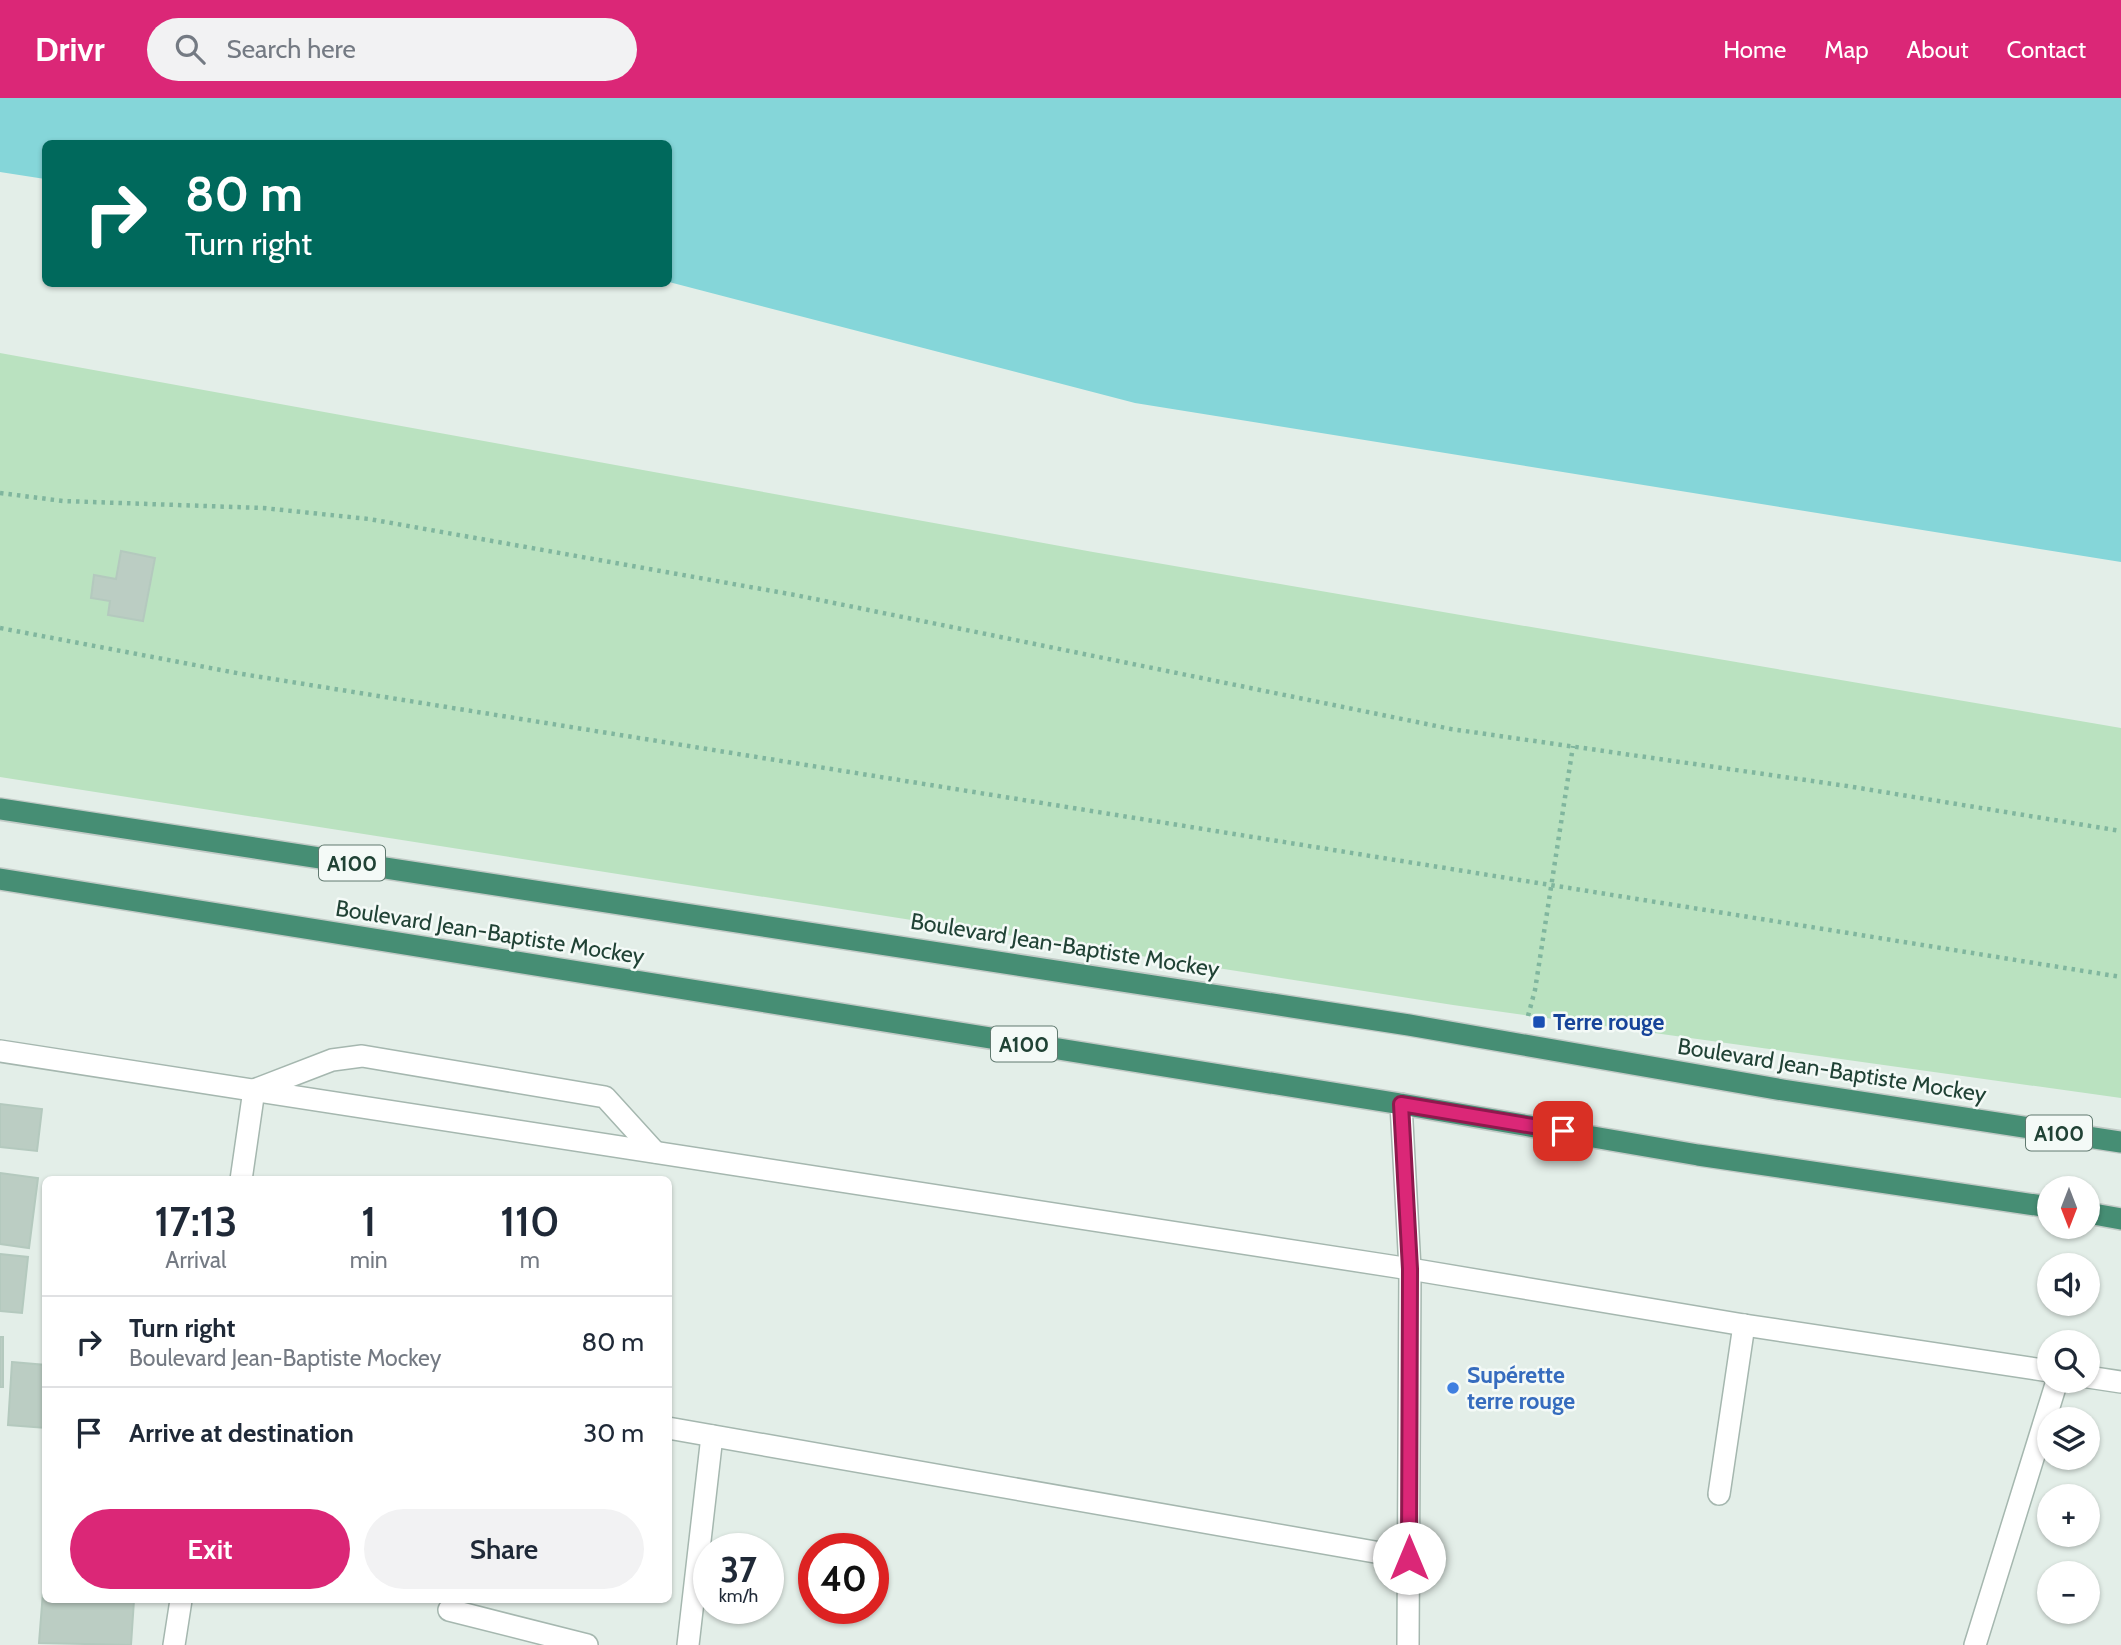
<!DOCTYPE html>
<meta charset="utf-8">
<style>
:root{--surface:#fff;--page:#f2f2f3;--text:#1f2937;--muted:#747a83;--line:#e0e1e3;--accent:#db2777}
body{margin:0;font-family:Cabin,sans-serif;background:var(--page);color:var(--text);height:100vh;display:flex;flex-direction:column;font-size:26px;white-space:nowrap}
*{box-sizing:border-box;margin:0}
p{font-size:23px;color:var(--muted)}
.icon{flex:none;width:38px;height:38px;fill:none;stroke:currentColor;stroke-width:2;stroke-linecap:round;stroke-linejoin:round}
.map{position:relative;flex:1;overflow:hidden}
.panel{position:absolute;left:42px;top:1078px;width:630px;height:427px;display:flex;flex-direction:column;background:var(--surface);border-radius:10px;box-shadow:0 2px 5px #0004}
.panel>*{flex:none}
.guide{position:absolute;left:42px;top:42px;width:630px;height:147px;border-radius:10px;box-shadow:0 2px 5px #0004;background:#00695c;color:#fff;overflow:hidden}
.needle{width:46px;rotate:180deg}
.controls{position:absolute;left:2037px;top:1078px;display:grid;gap:14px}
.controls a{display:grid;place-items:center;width:63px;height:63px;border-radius:50%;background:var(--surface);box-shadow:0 2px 5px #0004;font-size:35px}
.speed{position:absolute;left:693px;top:1435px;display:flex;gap:14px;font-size:35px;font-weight:700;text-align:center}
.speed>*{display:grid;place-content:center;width:91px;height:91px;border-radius:50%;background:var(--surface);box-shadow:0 2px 5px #0004;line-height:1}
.speed small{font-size:18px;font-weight:400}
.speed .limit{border:10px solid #d22;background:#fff;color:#111}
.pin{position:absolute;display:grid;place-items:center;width:60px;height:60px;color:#fff;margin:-30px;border-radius:14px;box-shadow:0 4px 10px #0006}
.me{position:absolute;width:77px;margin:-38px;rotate:0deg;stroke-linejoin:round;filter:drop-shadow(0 0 5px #0008)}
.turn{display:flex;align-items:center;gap:24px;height:147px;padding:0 28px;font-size:32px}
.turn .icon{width:91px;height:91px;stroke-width:2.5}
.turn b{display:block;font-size:49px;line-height:60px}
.eta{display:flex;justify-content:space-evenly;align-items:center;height:119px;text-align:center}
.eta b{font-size:42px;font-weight:600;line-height:49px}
.button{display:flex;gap:14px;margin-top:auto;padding:14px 28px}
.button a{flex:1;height:80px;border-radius:42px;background:var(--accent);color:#fff;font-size:28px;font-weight:600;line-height:80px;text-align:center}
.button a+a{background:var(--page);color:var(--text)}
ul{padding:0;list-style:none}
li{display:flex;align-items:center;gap:21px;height:91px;padding:0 28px;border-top:2px solid var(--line)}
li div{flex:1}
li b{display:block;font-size:26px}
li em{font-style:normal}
header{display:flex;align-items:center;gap:42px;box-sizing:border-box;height:98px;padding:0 35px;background:var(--accent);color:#fff}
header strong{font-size:33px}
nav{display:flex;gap:38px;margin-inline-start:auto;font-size:24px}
.search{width:490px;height:63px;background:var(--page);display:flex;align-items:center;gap:18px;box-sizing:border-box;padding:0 24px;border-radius:38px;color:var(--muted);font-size:26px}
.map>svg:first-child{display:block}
</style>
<header>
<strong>Drivr</strong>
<div class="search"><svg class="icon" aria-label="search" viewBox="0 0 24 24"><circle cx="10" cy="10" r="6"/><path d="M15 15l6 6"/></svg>Search here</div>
<nav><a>Home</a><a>Map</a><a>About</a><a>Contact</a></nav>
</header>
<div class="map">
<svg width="2121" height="1547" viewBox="0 0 2121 1547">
<rect width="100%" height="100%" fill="#e3eee8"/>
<!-- green -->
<polygon fill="#bae2c0" points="0,255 1093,454 2121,630 2121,1000 1453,907 0,679"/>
<!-- water -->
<polygon fill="#85d6d9" points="0,0 2121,0 2121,464 1135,305 669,184 668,46 46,46 45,81 0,74"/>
<!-- building -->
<g fill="#bbcdc3" stroke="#b4c9be" stroke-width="2">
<polygon points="121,453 155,460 143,523 108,517 110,503 91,500 94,477 116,481"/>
<polygon points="0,1006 42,1011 37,1053 0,1049"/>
<polygon points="0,1075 38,1080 29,1150 0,1146"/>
<polygon points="0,1156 28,1159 22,1215 0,1213"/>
<rect x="0" y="1239" width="3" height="50"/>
<polygon points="12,1264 46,1267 46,1330 8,1327"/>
<polygon points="44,1481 46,1502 134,1502 131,1547 39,1545"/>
</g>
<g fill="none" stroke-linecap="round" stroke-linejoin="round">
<!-- service casing -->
<g stroke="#a5b7af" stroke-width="24">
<g id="service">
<polyline points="254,992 332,962 362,958 605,999 655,1054"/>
<polyline points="1719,1396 1744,1227"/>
</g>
</g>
<!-- minor casing -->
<g stroke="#a5b7af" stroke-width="24">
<g id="minor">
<polyline points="241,1082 254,992"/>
<polyline points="668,1330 1409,1460"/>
<polyline points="449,1512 587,1547"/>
<polyline points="174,1547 181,1502"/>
<polyline points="688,1547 712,1338"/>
<polyline points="1975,1547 2057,1283"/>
</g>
</g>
<!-- tertiary casing -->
<g stroke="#a5b7af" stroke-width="24">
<g id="tertiary">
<polyline points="0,953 1410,1171 1744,1227 2049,1273"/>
<polyline points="1401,1006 1410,1171 1408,1547"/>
<polyline points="2088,1279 2121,1284"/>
</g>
</g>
<!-- trunk casing -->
<g stroke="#c1cac6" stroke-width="24">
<g id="trunk">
<polyline points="0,711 1409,927 1783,992 2121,1044"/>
<polyline points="0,781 1401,1006 1698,1057 2049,1109"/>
<polyline points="2088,1115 2121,1121"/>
</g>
</g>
<!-- path -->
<g stroke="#80b69e" stroke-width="4.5" stroke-dasharray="3.5 5" stroke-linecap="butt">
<polyline points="0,395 63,403 263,410 369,421 795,497 1451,631 1847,688 2121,733"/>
<polyline points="0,530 242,576 2121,879"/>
<polyline points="1528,918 1535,892 1573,648"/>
</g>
<!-- service -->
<use href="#service" stroke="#fff" stroke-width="21"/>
<!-- minor -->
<use href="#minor" stroke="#fff" stroke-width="21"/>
<!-- tertiary -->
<use href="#tertiary" stroke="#fff" stroke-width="21"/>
<!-- trunk -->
<use href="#trunk" stroke="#468e74" stroke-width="21"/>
</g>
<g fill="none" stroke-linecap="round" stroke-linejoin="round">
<!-- route casing -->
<g stroke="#8e194d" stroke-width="18">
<polyline id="route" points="1409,1460 1410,1171 1401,1006 1563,1033"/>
</g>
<!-- route -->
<use href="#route" stroke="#db2777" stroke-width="12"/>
</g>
<!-- markers -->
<rect fill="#1a4fb4" stroke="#f4faf7" stroke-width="2.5" x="1532" y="917" width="14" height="14" rx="3.5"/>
<circle fill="#3f7fe0" stroke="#f4faf7" stroke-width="2.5" cx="1453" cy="1290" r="7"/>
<g text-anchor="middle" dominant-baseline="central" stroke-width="5" stroke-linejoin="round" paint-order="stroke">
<!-- shield labels -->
<g fill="#f4faf7" stroke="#60796f" stroke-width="2">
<rect x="319" y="747.5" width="66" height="35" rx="5"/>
<rect x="991" y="928.5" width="66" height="35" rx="5"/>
<rect x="2026" y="1017.5" width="66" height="35" rx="5"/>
</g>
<g font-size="21" font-weight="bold" fill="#204235">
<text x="352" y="765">A100</text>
<text x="1024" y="946">A100</text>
<text x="2059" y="1035">A100</text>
</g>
<!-- street labels -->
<g font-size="23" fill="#204235" stroke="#f4faf7">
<text transform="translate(490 834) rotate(9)">Boulevard Jean-Baptiste Mockey</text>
<text transform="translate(1065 847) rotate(9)">Boulevard Jean-Baptiste Mockey</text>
<text transform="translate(1832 972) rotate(9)">Boulevard Jean-Baptiste Mockey</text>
</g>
<!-- transit labels -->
<g font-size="23" font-weight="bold" fill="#164399" stroke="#f4faf7" text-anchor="start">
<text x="1553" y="924">Terre rouge</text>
</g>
<!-- shop labels -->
<g font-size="23" font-weight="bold" fill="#366cbe" stroke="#f4faf7" text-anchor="start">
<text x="1467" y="1277">Supérette<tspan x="1467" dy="26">terre rouge</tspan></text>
</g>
</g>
</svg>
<div class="controls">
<a><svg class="needle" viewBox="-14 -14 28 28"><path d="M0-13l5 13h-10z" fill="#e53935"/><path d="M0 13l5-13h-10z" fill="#747a83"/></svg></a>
<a><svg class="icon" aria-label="sound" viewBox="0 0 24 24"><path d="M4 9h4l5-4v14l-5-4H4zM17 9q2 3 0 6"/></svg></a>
<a><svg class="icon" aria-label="search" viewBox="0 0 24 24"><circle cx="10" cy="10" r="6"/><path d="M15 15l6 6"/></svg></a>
<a><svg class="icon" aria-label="layers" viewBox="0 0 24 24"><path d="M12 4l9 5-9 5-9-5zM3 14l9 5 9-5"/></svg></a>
<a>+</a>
<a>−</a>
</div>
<div class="speed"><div>37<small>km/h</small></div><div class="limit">40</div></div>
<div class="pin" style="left:1563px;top:1033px;background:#d93025"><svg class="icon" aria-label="arrive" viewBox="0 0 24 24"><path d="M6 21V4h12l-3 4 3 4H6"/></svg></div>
<svg class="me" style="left:1409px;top:1460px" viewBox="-20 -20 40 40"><circle r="19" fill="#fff"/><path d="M0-13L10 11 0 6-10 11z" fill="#db2777"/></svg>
<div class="guide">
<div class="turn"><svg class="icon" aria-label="right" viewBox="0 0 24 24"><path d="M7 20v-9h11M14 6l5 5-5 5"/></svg><div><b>80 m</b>Turn right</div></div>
</div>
<section class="panel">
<div class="eta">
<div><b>17:13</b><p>Arrival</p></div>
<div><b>1</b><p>min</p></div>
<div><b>110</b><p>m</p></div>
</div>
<ul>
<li><svg class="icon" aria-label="right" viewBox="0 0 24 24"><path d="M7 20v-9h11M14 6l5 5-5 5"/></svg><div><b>Turn right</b><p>Boulevard Jean-Baptiste Mockey</p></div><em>80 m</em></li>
<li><svg class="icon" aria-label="arrive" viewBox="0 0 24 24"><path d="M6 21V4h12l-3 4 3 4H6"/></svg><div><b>Arrive at destination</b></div><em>30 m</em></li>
</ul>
<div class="button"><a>Exit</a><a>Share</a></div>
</section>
</div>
